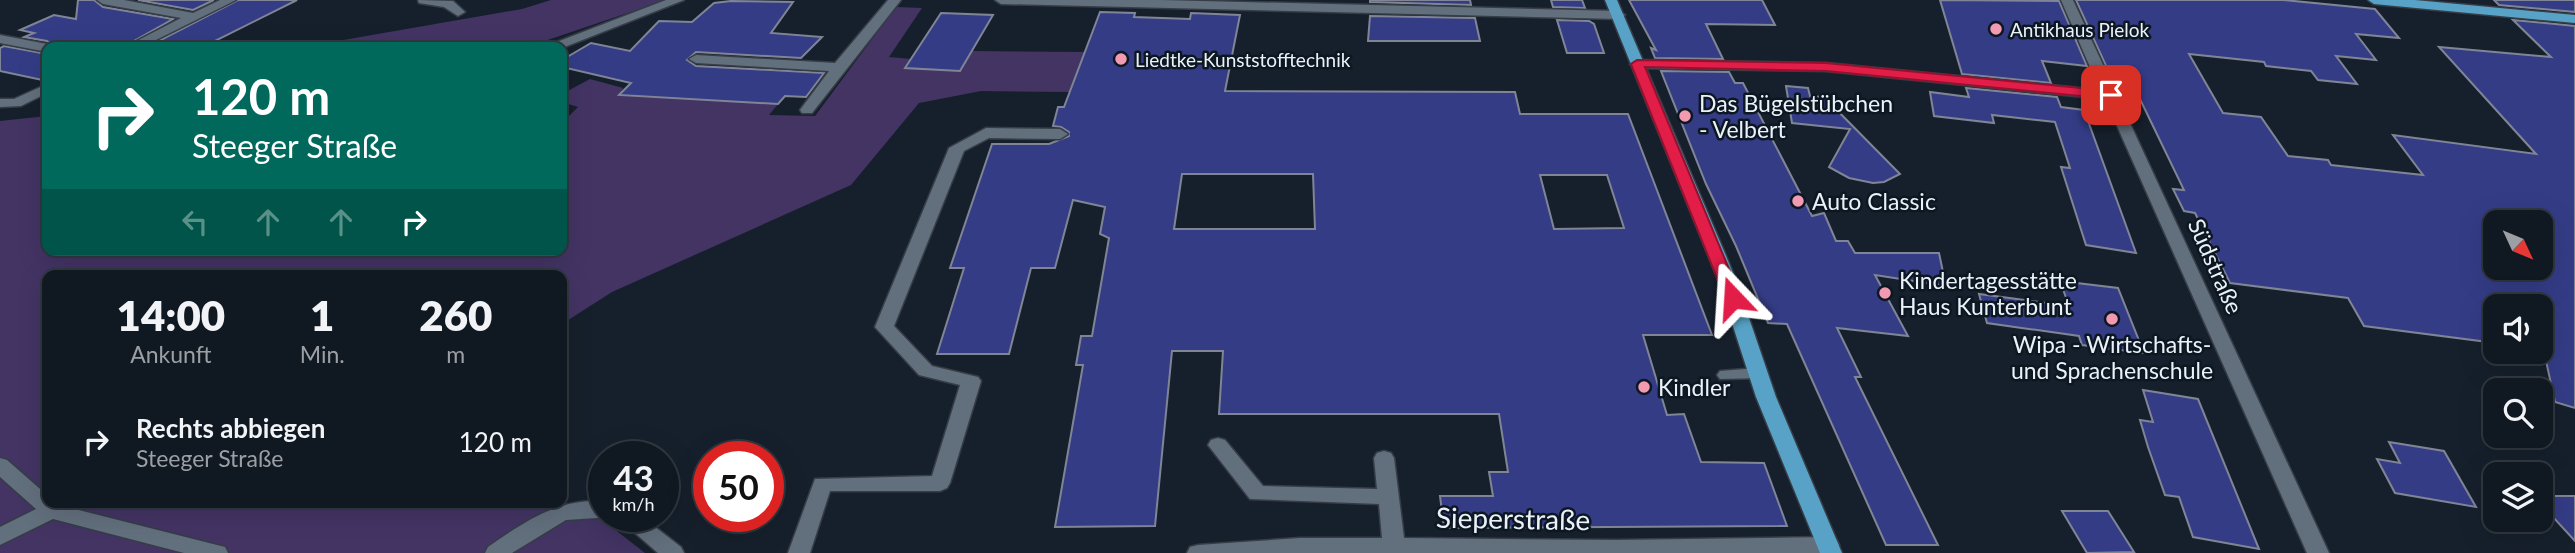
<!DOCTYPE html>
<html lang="de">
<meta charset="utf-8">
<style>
:root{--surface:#101821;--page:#19212a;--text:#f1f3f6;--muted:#9ca0a5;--line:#30373f}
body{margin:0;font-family:Lato,sans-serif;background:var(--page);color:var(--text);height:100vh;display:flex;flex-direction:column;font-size:26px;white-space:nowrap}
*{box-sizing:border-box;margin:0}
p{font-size:23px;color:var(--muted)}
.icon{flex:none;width:38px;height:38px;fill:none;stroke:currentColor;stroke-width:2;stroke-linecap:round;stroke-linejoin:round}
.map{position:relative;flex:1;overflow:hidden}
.sheet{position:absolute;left:42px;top:270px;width:525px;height:238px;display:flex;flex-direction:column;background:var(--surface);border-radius:14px;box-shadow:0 7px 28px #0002,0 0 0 2px var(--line)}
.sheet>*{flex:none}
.hud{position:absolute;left:42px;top:42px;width:525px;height:214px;border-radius:14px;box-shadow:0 7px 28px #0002,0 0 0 2px var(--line);background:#00695c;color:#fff;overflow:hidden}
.needle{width:46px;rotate:134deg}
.fabs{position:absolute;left:2483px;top:210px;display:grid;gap:14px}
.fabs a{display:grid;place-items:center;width:70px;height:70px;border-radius:14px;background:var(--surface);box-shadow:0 7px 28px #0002,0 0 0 2px var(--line);font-size:35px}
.speed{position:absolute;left:588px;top:441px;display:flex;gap:14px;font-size:35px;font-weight:700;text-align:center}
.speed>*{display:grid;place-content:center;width:91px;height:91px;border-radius:50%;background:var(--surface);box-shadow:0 7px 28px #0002,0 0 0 2px var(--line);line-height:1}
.speed small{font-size:18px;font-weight:400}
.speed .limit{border:10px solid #d22;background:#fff;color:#111}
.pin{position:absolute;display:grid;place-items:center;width:60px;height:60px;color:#fff;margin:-30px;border-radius:14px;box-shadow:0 4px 10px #0006}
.me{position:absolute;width:77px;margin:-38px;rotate:340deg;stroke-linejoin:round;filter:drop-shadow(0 0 5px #0008)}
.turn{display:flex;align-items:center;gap:24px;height:147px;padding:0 35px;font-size:32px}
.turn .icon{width:91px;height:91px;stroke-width:2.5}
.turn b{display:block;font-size:49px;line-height:60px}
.lanes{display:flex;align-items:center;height:66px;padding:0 35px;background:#0003;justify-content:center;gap:35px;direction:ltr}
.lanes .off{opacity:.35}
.eta{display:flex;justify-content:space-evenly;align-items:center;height:119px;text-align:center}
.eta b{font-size:42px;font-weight:800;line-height:49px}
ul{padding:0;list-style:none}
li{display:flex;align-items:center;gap:21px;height:105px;padding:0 35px}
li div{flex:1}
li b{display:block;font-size:26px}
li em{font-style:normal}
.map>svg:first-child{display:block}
</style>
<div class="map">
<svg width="2575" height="553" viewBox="0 0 2575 553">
<rect width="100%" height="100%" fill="#16202c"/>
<!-- green -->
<g fill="#433464">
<polygon points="551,0 666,0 527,47 303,47 522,9"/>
<polygon points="896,7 922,8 889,57 911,59 972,51 1085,52 1069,92 981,91 919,103 851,185 612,292 562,324 562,275 47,275 47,502 548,502 600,518 645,553 0,553 0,121 47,116 47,250 562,250 562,123 578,107 562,102 562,94 590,79 623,88 620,95 778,104 769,115 815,116"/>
</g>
<!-- building -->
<g fill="#343c86" stroke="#808596" stroke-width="2" fill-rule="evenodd">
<polygon points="78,0 94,0 103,7 173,19 123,47 55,47 47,41 24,37 34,33 20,30 54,15 76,19"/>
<polygon points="138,0 214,0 193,10"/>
<polygon points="238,0 297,0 203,47 147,47"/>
<polygon points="1370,0 1470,0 1471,5 1370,2"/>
<polygon points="1551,0 1582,0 1585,8 1553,7"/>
<polygon points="1629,0 1762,0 1775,25 1706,24 1723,59 1655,58 1651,48 1656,50"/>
<polygon points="1940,0 2059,1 2087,66 2042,61 2051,83 1962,74"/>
<path d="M2076,0H2284L2375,9L2399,38L2356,34L2376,60L2336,56L2357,84L2318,80L2311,71L2266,66L2264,62L2189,54L2223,113L2261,117L2288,156L2328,160L2331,165L2423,175L2393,135L2536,154L2439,47L2551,57L2513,20L2575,26V408L2555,402L2541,338V306H2496V343L2364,326L2348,298L2230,283L2195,213L2184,211L2173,189L2184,190L2138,95L2123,69L2107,68ZM2496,222H2541V268H2496Z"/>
<polygon points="2494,0 2575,0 2575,12 2499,5"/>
<polygon points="731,1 793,2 771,33 822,37 801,58 696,52 687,60 696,66 824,73 806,97 785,96 778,104 619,95 631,83 562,67 562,60 591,43 630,51 659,21 692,22 714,3"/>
<path d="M1100,12L1135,13L1134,17L1190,19L1191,13L1240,15L1225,91L1515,92L1520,114H1628L1712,335H1643L1667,415L1684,414L1701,462L1764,463L1787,526L1444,528L1440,496H1493L1489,472H1508L1499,414H1219L1223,351H1172L1155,526L1055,527L1083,365H1076L1081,336H1092L1109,238L1100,234L1105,207L1073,200L1055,268H1031L1009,354H937L964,268H950L992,144H1049L1069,136V132L1061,127L1053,126L1058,107H1064ZM1182,174H1313L1315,229H1174ZM1540,175H1607L1624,228L1554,229Z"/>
<polygon points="941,13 993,15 960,71 905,68"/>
<polygon points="1370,16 1475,18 1480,41 1368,41"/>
<polygon points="1557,20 1589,21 1594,24 1604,53 1567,53"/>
<polygon points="4,46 47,54 47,81 0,71 0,48"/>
<polygon points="1661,71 1729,72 1735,83 1743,83 1812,216 1824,213 1836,241 1848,241 1855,253 1939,253 1946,286 1875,275 1908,336 1837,328 1861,377 1855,377 1938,545 1886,545 1787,324 1768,323 1736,246 1706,184"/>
<polygon points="1786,86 1808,88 1810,96 1824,97 1900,174 1884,182 1873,183 1849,178 1829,167 1850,129 1792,123"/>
<polygon points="1966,88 2057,97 2061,107 2084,110 2136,253 2086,245 2061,167 2070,168 2055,122 1992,115 1994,123 1934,116 1930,92 1969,97"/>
<polygon points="2060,281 2118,288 2144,353 2082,345 2079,336 1987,323 1979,294 2069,306"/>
<polygon points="2143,390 2198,399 2259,549 2193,537 2179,497 2165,495 2148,447 2140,420 2153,422"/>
<polygon points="2389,442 2444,451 2476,507 2395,493 2377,459 2400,463"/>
<polygon points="2541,496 2575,496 2575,541 2541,504"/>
<polygon points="2062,511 2108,511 2134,552 2087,553"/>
</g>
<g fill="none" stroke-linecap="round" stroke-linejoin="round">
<!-- minor casing -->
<g stroke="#363d46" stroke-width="3">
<g id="minor">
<polygon points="97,0 124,0 193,13 220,0 236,0 142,47 125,47 181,18 103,4"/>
<polygon points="418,0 453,1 465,12 458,16 444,7 419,3"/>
<polygon points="666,0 684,0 562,48 549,45"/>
<polygon points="888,0 901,0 812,113 802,113 800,110 829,71 696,63 689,59 696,55 835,63"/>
<polygon points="995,0 1161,0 1618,11 1625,15 1618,19 1001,4"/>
<polygon points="2061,0 2073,0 2329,553 2307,553 2105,99 1826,71 1637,68 1630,64 1637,60 1826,63 2100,90"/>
<polygon points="0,35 47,44 53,47 47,47 47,52 0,43"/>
<polygon points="47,84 47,93 21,106 0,107 0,99 14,99"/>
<polygon points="986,128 1060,129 1068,134 1060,139 989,138 964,151 894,326 932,366 978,377 981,381 950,483 947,488 940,491 830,491 810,553 788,553 815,479 932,476 960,385 919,375 875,327 949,148"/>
<polygon points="1758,368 1765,370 1768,374 1765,378 1720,379 1717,375 1720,371"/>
<polygon points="1218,438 1225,440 1263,486 1377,489 1374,458 1377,453 1384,451 1391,453 1394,458 1404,538 1616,540 1828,537 1836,539 1839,545 1836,551 1829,553 1187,553 1190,547 1198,545 1300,538 1382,538 1379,504 1250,499 1208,445 1211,440"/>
<polygon points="0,458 7,460 47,495 47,502 217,545 225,547 228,553 184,553 53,519 0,545 0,527 36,509 0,477"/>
<path d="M589,501L604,503V516L612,517L566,520L512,553H485L488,547C520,525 549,504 589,501Z"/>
<polygon points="612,516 641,516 681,547 684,553 658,553 635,533 615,522"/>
</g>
</g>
<!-- major casing -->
<g stroke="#363d46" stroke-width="3">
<g id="major">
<polygon points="1605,0 1617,0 1735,277 1776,397 1842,553 1820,553 1756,397 1717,277"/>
<polygon points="2368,0 2415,0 2575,15 2575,23 2374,4"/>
</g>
</g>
<!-- minor -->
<use href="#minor" fill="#626f7d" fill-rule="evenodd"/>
<!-- major -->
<use href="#major" fill="#57a2c6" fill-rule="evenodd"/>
</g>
<!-- route -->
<polygon fill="#e11d48" stroke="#92132f" stroke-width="2" points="1637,60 1826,63 2111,91 2117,95 2111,99 1826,71 1645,67 1741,298 1733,303 1725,298 1631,64"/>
<!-- markers -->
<g fill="#f19ab1" stroke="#0d1722" stroke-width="2.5">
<circle cx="1996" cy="29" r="7"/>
<circle cx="1121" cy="59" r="7"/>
<circle cx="1685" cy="116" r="7"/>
<circle cx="1798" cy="201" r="7"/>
<circle cx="1885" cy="293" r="7"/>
<circle cx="2112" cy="319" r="7"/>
<circle cx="1644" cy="387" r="7"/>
</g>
<g text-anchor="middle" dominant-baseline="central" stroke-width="5" stroke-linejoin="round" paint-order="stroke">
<!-- far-poi labels -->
<g font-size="19" fill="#eaf1f9" stroke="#0d1722" text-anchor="start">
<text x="2010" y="29">Antikhaus Pielok</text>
<text x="1135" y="59">Liedtke-Kunststofftechnik</text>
</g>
<!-- poi labels -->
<g font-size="23" fill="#eaf1f9" stroke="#0d1722" text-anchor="start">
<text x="1699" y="103">Das Bügelstübchen<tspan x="1699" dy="26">- Velbert</tspan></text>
<text x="1812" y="201">Auto Classic</text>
<text x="1899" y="280">Kindertagesstätte<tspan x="1899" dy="26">Haus Kunterbunt</tspan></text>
<text x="2112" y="344" text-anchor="middle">Wipa - Wirtschafts-<tspan x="2112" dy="26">und Sprachenschule</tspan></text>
<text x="1658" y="387">Kindler</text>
</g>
<!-- street labels -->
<g font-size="23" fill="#eaf1f9" stroke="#0d1722">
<text transform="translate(2216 266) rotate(66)">Südstraße</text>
</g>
<!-- near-street labels -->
<g font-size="28" fill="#eaf1f9" stroke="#0d1722">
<text transform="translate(1513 518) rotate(1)">Sieperstraße</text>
</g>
</g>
</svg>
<div class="fabs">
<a><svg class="needle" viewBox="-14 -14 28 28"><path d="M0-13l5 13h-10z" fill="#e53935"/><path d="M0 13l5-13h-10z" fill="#9ca0a5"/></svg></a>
<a><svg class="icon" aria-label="sound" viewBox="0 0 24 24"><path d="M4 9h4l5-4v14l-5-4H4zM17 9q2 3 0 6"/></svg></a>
<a><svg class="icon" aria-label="search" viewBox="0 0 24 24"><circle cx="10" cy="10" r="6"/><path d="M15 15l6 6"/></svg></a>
<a><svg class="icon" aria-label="layers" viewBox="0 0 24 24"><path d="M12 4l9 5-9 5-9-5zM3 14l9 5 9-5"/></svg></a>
</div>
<div class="speed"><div>43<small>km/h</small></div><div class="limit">50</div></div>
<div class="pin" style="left:2111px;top:95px;background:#d93025"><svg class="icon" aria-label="arrive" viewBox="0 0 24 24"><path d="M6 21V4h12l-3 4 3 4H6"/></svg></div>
<svg class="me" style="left:1733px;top:298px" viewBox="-20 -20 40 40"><path d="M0-17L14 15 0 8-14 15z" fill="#e11d48" stroke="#fff" stroke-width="4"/></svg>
<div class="hud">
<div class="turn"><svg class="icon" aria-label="right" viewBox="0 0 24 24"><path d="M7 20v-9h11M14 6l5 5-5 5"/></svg><div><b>120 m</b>Steeger Straße</div></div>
<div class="lanes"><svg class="icon off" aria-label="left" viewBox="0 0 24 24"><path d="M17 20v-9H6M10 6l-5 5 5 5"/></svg><svg class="icon off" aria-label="ahead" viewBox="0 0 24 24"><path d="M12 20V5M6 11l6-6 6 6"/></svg><svg class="icon off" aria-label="ahead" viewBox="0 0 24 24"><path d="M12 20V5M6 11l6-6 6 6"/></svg><svg class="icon" aria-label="right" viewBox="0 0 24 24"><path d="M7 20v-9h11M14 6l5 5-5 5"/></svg></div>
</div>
<section class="sheet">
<div class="eta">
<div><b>14:00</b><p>Ankunft</p></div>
<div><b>1</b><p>Min.</p></div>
<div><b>260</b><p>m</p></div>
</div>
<ul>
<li><svg class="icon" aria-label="right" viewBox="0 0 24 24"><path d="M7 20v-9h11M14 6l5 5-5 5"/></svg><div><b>Rechts abbiegen</b><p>Steeger Straße</p></div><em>120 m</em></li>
</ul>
</section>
</div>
